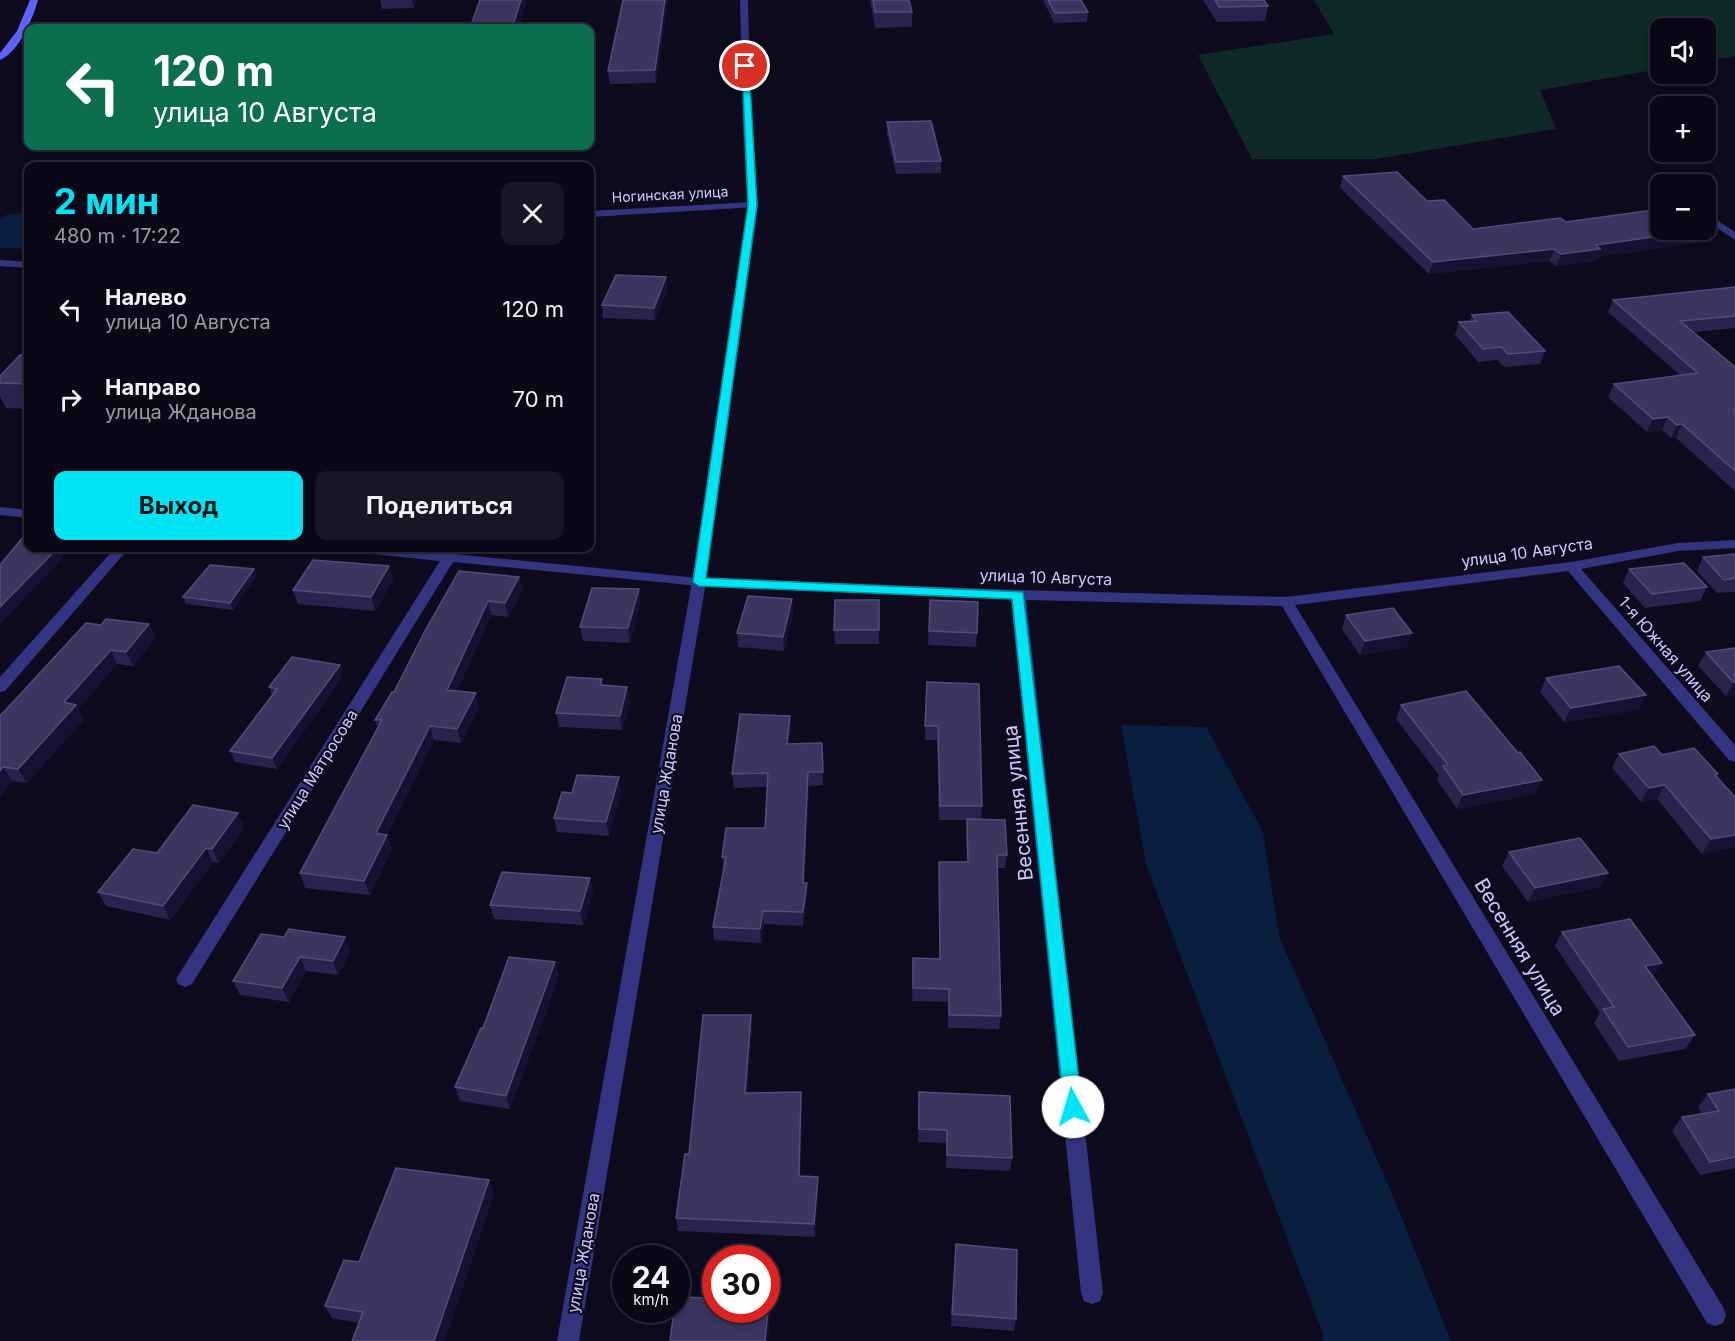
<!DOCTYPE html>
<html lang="ru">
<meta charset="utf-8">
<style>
:root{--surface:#0a0817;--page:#181624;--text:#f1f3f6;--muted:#999aa1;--line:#2a2936;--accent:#00e5f4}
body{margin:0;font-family:Inter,sans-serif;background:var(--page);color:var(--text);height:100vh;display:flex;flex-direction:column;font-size:22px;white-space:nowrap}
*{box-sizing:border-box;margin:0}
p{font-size:20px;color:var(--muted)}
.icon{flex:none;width:33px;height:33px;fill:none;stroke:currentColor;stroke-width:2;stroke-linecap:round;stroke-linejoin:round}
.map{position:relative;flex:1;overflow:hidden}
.drawer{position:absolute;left:24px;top:162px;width:570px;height:390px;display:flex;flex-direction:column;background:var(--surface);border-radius:12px;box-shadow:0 3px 9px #0003,0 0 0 2px var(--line)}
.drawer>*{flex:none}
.top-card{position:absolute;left:24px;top:24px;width:570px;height:126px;border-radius:12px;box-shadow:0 3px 9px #0003,0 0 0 2px var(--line);background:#0b6e4f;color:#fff;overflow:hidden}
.buttons{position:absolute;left:1650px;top:18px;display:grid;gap:12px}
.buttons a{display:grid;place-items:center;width:66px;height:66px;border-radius:12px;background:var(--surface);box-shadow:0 3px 9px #0003,0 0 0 2px var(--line);font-size:30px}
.speed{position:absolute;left:612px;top:1245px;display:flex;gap:12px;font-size:30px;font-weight:700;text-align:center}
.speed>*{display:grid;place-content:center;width:78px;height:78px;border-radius:50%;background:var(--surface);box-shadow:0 3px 9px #0003,0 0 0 2px var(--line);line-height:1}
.speed small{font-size:15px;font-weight:400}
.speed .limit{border:9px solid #d22;background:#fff;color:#111}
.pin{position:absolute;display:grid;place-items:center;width:51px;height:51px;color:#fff;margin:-26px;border:3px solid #fff;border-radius:50%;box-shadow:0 2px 6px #0007}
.me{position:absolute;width:66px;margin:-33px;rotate:354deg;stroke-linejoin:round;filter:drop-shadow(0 0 4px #0008)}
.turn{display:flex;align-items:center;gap:21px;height:126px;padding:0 30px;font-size:27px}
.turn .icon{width:78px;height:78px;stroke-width:2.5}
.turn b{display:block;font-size:42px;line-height:51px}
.round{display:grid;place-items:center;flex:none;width:63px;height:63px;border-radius:12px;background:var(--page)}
.head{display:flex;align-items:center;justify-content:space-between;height:102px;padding:0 30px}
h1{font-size:36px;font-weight:700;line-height:45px;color:var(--accent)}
.cta{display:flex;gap:12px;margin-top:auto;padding:12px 30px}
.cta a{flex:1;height:69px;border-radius:12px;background:var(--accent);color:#111;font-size:24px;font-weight:700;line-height:69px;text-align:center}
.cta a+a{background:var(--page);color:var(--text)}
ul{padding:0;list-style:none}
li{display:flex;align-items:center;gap:18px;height:90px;padding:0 30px}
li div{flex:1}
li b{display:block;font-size:22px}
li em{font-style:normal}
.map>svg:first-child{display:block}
</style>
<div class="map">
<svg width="1735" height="1341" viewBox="0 0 1735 1341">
<rect width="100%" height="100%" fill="#0e0b1f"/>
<!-- green -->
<polygon fill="#0e2927" points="1314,0 1735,0 1735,56 1706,61 1706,28 1660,28 1660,69 1540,90 1556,129 1376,159 1252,159 1198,55 1334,34"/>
<!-- water -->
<g fill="#091f40">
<polygon points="28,212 28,249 0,248 0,220 6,215"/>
<polygon points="1121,725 1206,727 1263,832 1279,936 1393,1196 1451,1341 1323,1341 1323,1334 1146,864"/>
</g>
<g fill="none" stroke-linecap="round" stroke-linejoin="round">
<!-- minor -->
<g fill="#343580" fill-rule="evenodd">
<polygon points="753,202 756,203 756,207 590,217 590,211"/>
<polygon points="1706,213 1735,232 1735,240 1706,220"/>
<polygon points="0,260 28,262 28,268 0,266"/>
<polygon points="0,507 28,510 28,518 0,515"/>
<polygon points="1735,540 1735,548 1678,551 1581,569 1735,745 1735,762 1729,760 1568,571 1295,605 1723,1307 1726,1315 1723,1323 1715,1326 1707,1323 1282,606 1026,600 1103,1293 1100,1301 1092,1304 1084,1301 1081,1293 1011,599 699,586 453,562 192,984 185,987 178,984 176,979 440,561 354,552 349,551 348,548 392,548 699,578 1018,590 1286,597 1571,562 1678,543"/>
<polygon points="115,548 129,548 5,691 0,692 0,677"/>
</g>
<!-- tertiary -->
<polygon fill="#343580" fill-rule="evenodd" points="740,0 748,0 751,124 758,205 706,582 579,1341 557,1341 692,582 748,205 743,124"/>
<!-- secondary -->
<path fill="#6062ff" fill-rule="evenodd" d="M30,0H38C32,20 20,51 0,60V53L17,31Z"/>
</g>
<!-- wall -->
<g fill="#29234d">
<polygon points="380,0 417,0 414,8 382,9"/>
<polygon points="623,0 668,0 656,83 610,84 608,71"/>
<polygon points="870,0 909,0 912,12 912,27 875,28"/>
<polygon points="1043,0 1081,0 1088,12 1087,22 1054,23"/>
<polygon points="1203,0 1264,0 1268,6 1265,21 1217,22"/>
<polygon points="887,122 941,161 941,173 896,174 887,134"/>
<polygon points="1343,176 1427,201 1473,229 1566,222 1706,241 1597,257 1595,261 1556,266 1550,261 1429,274 1340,188"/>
<polygon points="666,277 667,289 655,320 603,318 602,305"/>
<polygon points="1735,287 1735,328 1693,332 1735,367 1735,491 1676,438 1671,438 1662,430 1647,432 1608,397 1614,384 1680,375 1608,312 1613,300"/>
<polygon points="1472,315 1545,351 1540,364 1504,367 1497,360 1478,362 1455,335 1459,322 1470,321"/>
<polygon points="28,356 28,409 6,408 0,396 0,376"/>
<polygon points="1735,554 1735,592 1717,593 1697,571 1703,557"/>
<polygon points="389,566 393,580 375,611 298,604 293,590"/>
<polygon points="254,569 256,576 233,610 186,604 183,597"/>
<polygon points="1629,569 1707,587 1700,601 1645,608 1623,583"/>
<polygon points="519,577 522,591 508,617 491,615 457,691 479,707 461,743 434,740 387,835 392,849 370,895 305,888 300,873 378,728 375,720 394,692 426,629"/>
<polygon points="639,589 640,603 630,643 583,641 580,627"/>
<polygon points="879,600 879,644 835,644 834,630"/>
<polygon points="930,600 977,633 976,647 928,645"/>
<polygon points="793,613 784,651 738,647 737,633"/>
<polygon points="1346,615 1407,647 1360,655 1342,629"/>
<polygon points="149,624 155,638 133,666 117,664 78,709 84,719 27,783 12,781 0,796 0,716"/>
<polygon points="1735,648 1735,695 1726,696 1698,666 1706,652"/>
<polygon points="343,676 277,769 235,762 230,751 272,695 269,687"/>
<polygon points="1546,678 1646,695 1639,709 1564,722 1540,692"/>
<polygon points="602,679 603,685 630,701 622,730 559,727 556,713"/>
<polygon points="927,682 982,806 981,819 1007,855 1005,868 997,868 1001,1016 999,1029 948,1028 948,1002 912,1001 913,958 939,959 939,862 967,862 966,832 967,820 939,820 937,740 925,740"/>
<polygon points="1401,705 1518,753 1535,794 1457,809 1437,780 1439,775 1396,719"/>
<polygon points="790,716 791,729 789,744 822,743 823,785 809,786 804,883 807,883 807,896 803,926 764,924 761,943 714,940 713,927 724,868 722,857 765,828 767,787 734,788 732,774"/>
<polygon points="1619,754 1662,755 1718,774 1717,777 1735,847 1702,854 1657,799 1641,802 1612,768"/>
<polygon points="621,791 609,836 557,832 554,818 572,793"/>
<polygon points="244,827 219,863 213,862 170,920 106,906 98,892 157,853"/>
<polygon points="1509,852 1608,873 1600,887 1528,902 1502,866"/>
<polygon points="590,878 593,892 583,925 494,919 490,905"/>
<polygon points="1562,932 1653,977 1695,1035 1685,1049 1619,1061 1594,1023 1600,1013 1555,946"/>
<polygon points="261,934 351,951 338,975 306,971 289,1002 240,995 233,981"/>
<polygon points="555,962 559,976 510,1109 460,1101 455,1087 483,1028"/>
<polygon points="752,1029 747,1093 801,1092 802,1105 800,1176 818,1190 815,1237 678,1231 676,1218 689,1154"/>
<polygon points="1735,1089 1735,1168 1700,1175 1672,1131 1682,1117 1702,1114 1698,1107 1708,1094"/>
<polygon points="919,1092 1012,1158 1010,1171 946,1168 946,1143 918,1142"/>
<polygon points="489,1180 494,1194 444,1341 352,1341 359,1323 332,1318 325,1306 359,1262"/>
<polygon points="956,1244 1016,1319 1014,1331 951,1326"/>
</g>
<!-- shaded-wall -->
<g fill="#171233">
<polygon points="412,0 417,0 414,8"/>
<polygon points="521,0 527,0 518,28 512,28"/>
<polygon points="665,0 668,0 656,83 655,70"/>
<polygon points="1711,228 1706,241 1597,257 1595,261 1556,266 1561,254 1596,245"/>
<polygon points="1554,249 1550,261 1429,274 1433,262"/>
<polygon points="666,277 667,289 655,320 654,308"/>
<polygon points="1668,417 1662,430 1647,432 1653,419"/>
<polygon points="1682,424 1676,438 1671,438 1677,425"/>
<polygon points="57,548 70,548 53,569 0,624 0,607"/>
<polygon points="389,566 393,580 375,611 371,597"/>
<polygon points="254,569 256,576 233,610 230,603"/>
<polygon points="519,577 522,591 508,617 505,603"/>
<polygon points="639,589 640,603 630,643 628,628"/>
<polygon points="792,599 793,613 784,651 783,637"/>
<polygon points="488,601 491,615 451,704 447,690"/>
<polygon points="149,624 155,638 133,666 126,652"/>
<polygon points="1412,633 1407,647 1360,655 1365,641"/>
<polygon points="111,650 117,664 78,709 84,719 27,783 18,769 64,702"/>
<polygon points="340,665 343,676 277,769 272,758"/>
<polygon points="1733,682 1735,682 1735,695 1726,696"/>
<polygon points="627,687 630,701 622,730 620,716"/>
<polygon points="476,693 479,707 461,743 457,729"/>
<polygon points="1646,695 1639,709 1564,722 1571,708"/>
<polygon points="790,716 791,729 787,758 787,744"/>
<polygon points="430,726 434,740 387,835 392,849 370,895 364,881 376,833"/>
<polygon points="3,767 12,781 0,796 0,771"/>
<polygon points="808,772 809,786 804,896 803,883"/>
<polygon points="619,777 621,791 609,836 606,822"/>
<polygon points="1542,780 1535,794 1457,809 1463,795"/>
<polygon points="1665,785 1657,799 1641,802 1649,788"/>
<polygon points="238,813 244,827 219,863 212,849"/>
<polygon points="1735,835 1735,847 1702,854 1711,839"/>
<polygon points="206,848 213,862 170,920 163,906"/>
<polygon points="1608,873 1600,887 1528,902 1535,888"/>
<polygon points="590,878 593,892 583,925 580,911"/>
<polygon points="807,883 807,896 803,926 803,912"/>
<polygon points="763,911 764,924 761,943 760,929"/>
<polygon points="345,937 351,951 338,975 333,961"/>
<polygon points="300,957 306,971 289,1002 282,988"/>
<polygon points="555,962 559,976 510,1109 506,1096"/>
<polygon points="1662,963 1653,977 1645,966"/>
<polygon points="751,1015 752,1029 746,1106 745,1093"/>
<polygon points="801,1092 802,1105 800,1189 799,1176"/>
<polygon points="818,1177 818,1190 815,1237 814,1224"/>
<polygon points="489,1180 494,1194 444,1341 434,1341"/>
<polygon points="769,1300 770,1312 768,1341 765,1341"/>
</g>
<!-- building -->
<g fill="#3b3560" stroke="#524c79" stroke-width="1.5">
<polygon points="480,0 521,0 512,28 470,28"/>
<polygon points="623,0 665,0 655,70 608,71"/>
<polygon points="873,0 909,0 912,12 875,12"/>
<polygon points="1048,0 1081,0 1088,12 1055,13"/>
<polygon points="1215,0 1264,0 1268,6 1219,7"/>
<polygon points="931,121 941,161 896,162 887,122"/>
<polygon points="1397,172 1427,201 1444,200 1473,229 1560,218 1566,222 1660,209 1660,230 1703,230 1596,245 1600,249 1561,254 1554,249 1433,262 1343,176"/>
<polygon points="1706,225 1711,228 1706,229"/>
<polygon points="616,275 666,277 654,308 602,305"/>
<polygon points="1735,287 1735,316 1680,321 1735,367 1735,410 1733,410 1735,411 1735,471 1682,424 1677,425 1668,417 1653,419 1614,384 1698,373 1613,300"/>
<polygon points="1508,312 1545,351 1508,354 1501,347 1483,349 1459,322 1477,321 1472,315"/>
<polygon points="20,355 28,356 28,384 0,383 0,376"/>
<polygon points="28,531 28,548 57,548 48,558 0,607 0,565"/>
<polygon points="1735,554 1735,578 1724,580 1703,557"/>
<polygon points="313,560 389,566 371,597 293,590"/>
<polygon points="1684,563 1707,587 1652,594 1629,569"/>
<polygon points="210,565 254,569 230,603 183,597"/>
<polygon points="459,571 519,577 505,603 488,601 447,690 476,693 457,729 430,726 376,833 387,835 364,881 300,873 382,720 375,720 392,692 394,692 426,629"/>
<polygon points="592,588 639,589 628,628 580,627"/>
<polygon points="748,596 792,599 783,637 737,633"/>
<polygon points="835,600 879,600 879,630 834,630"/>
<polygon points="930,600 978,602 977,633 929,631"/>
<polygon points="1393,608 1412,633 1365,641 1346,615"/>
<polygon points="106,619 149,624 126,652 111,650 64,702 76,705 18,769 3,767 0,771 0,716 86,623 101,625"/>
<polygon points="1735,648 1735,682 1733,682 1706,652"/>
<polygon points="292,657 340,665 272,758 230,751 277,689 269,687"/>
<polygon points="1619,666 1646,695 1571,708 1546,678"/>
<polygon points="567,677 602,679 600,685 627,687 620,716 556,713"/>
<polygon points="927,682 979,684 982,806 940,806 938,726 925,726"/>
<polygon points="1466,691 1518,753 1520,752 1542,780 1463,795 1443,766 1448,765 1401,705"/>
<polygon points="740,714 790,716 787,744 822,743 823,772 808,772 803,883 807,883 803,912 763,911 760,929 713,927 726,857 722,857 726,828 765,828 768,773 732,774"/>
<polygon points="1654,746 1662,755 1694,748 1718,774 1715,775 1735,797 1735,835 1711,839 1665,785 1649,788 1619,754"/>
<polygon points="577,775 619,777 606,822 554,818 562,792 572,793"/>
<polygon points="193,805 238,813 212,849 206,848 163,906 98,892 133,849 157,853"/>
<polygon points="967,819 1005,820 1007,855 997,855 1001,1016 949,1015 949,989 913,988 913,958 940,959 939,862 968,862"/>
<polygon points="1580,838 1608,873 1535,888 1509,852"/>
<polygon points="502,872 590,878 580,911 490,905"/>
<polygon points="1630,919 1662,963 1645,966 1695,1035 1628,1047 1603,1009 1614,1007 1562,932"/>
<polygon points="289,929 345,937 333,961 300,957 282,988 233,981 261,934 284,937"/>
<polygon points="509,957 555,962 506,1096 455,1087 481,1028 483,1028"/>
<polygon points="703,1015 751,1015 745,1093 801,1092 799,1176 818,1177 814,1224 676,1218 685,1154 689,1154"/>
<polygon points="1735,1089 1735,1157 1710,1162 1682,1117 1719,1111 1708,1094"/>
<polygon points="919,1092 1010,1096 1012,1158 947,1155 947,1130 919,1129"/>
<polygon points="396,1168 489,1180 434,1341 352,1341 363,1312 325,1306 344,1260 359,1262"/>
<polygon points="956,1244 1017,1250 1016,1319 952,1314"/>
<polygon points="676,1297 716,1298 716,1310 766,1310 766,1300 769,1300 765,1341 670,1341 674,1310 676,1310"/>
</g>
<!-- route -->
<polygon fill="#00e5f4" stroke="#00959f" stroke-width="1.5" points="745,64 749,66 757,205 706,578 1023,592 1082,1107 1079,1112 1073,1115 1066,1112 1064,1107 1012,599 699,586 693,582 748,205 742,66"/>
<g text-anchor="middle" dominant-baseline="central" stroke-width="4.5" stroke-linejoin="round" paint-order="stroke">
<!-- far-street labels -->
<g font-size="14" fill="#cdc9ff" stroke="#0e0b1f">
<text transform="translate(670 194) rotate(-3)">Ногинская улица</text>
</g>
<!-- street labels -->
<g font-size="16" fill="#cdc9ff" stroke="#0e0b1f">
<text transform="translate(1527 552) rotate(-8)">улица 10 Августа</text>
<text transform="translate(1046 577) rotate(2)">улица 10 Августа</text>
<text transform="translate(1666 649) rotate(49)">1-я Южная улица</text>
<text transform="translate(317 769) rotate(-58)">улица Матросова</text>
<text transform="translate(666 774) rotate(-80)">улица Жданова</text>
<text transform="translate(583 1253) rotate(-80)">улица Жданова</text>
</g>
<!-- near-street labels -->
<g font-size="20" fill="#cdc9ff" stroke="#0e0b1f">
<text transform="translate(1018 803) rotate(-96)">Весенняя улица</text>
<text transform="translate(1520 947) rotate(59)">Весенняя улица</text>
</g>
</g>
</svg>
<div class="buttons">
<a><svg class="icon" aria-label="sound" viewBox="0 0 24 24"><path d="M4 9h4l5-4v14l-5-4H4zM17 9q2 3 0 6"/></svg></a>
<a>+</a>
<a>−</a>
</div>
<div class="speed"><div>24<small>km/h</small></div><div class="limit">30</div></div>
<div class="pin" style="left:745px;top:66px;background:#d93025"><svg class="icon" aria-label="arrive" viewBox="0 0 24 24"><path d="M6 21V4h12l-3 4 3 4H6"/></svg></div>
<svg class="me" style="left:1073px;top:1107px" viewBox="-20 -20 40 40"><circle r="19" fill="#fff"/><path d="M0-13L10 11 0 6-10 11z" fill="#00e5f4"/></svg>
<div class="top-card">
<div class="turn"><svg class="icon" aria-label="left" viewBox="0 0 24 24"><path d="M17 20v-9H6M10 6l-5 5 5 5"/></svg><div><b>120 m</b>улица 10 Августа</div></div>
</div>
<section class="drawer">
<div class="head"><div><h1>2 мин</h1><p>480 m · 17:22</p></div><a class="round"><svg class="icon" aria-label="close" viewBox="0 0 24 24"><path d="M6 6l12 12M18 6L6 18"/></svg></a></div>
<ul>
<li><svg class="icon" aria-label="left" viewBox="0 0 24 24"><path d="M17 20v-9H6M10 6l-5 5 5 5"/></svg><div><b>Налево</b><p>улица 10 Августа</p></div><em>120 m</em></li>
<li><svg class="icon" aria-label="right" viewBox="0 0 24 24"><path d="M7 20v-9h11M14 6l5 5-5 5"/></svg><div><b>Направо</b><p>улица Жданова</p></div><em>70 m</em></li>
</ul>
<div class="cta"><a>Выход</a><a>Поделиться</a></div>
</section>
</div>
